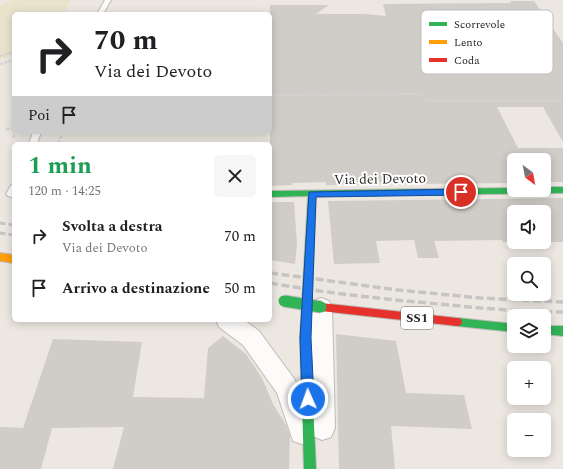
<!DOCTYPE html>
<html lang="it">
<meta charset="utf-8">
<style>
:root{--surface:#fff;--page:#f6f6f6;--text:#202124;--muted:#757577}
body{margin:0;font-family:Spectral,serif;background:var(--page);color:var(--text);height:100vh;display:flex;flex-direction:column;font-size:15px;white-space:nowrap}
*{box-sizing:border-box;margin:0}
p{font-size:13px;color:var(--muted)}
.icon{flex:none;width:22px;height:22px;fill:none;stroke:currentColor;stroke-width:2;stroke-linecap:round;stroke-linejoin:round}
.map{position:relative;flex:1;overflow:hidden}
.drawer{position:absolute;left:12px;top:142px;width:260px;height:180px;display:flex;flex-direction:column;background:var(--surface);border-radius:6px;box-shadow:0 2px 10px #0003}
.drawer>*{flex:none}
.banner{position:absolute;left:12px;top:12px;width:260px;height:122px;border-radius:6px;box-shadow:0 2px 10px #0003;background:#fff;color:var(--text);overflow:hidden}
.needle{width:26px;rotate:148deg}
.tools{position:absolute;left:507px;top:153px;display:grid;gap:8px}
.tools a{display:grid;place-items:center;width:44px;height:44px;border-radius:6px;background:var(--surface);box-shadow:0 2px 10px #0003;font-size:20px}
.pin{position:absolute;display:grid;place-items:center;width:34px;height:34px;color:#fff;margin:-17px;border:2px solid #fff;border-radius:50%;box-shadow:0 1px 4px #0007}
.me{position:absolute;width:44px;margin:-22px;rotate:358deg;stroke-linejoin:round;filter:drop-shadow(0 0 3px #0008)}
.turn{display:flex;align-items:center;gap:14px;height:84px;padding:0 16px;font-size:18px}
.turn .icon{width:52px;height:52px;stroke-width:2.5}
.turn b{display:block;font-size:28px;line-height:34px}
.then{display:flex;align-items:center;height:38px;padding:0 16px;background:#0003;gap:8px;font-size:15px}
.round{display:grid;place-items:center;flex:none;width:42px;height:42px;border-radius:6px;background:var(--page)}
.overview{display:flex;align-items:center;justify-content:space-between;height:68px;padding:0 16px}
h1{font-size:24px;font-weight:700;line-height:30px;color:#1e9e55}
ul{padding:0;list-style:none}
li{display:flex;align-items:center;gap:12px;height:52px;padding:0 16px}
li div{flex:1}
li b{display:block;font-size:15px}
li em{font-style:normal}
.map>svg:first-child{display:block}
</style>
<div class="map">
<svg width="563" height="469" viewBox="0 0 563 469">
<rect width="100%" height="100%" fill="#ece7e1"/>
<!-- sand -->
<polygon fill="#eae3cc" points="14,0 71,0 63,14 14,14 14,55 0,59 0,5"/>
<!-- building -->
<g fill="#d0ccc8">
<polygon points="510,1 534,1 563,43 563,142 543,107 497,107 518,148 563,148 563,182 544,182 544,160 514,160 514,183 326,185 326,182 292,183 292,185 270,186 270,5 329,5 316,14 364,14 386,16 383,4 511,3"/>
<polygon points="563,198 563,242 544,242 544,212 514,212 514,242 527,242 503,242 502,240 434,241 439,258 418,258 414,240 376,241 380,263 334,264 328,201"/>
<polygon points="270,202 294,202 297,243 295,264 270,260"/>
<polygon points="336,334 396,341 406,393 464,395 472,429 391,426 395,469 339,469"/>
<polygon points="223,336 246,354 262,378 273,404 286,425 290,435 289,469 113,469 124,427 52,428 41,469 0,469 0,427 23,428 53,339 142,342 133,397 204,398 208,348"/>
</g>
<g fill="none" stroke-linecap="round" stroke-linejoin="round">
<!-- lane casing -->
<g stroke="#bfbbb7" stroke-width="2">
<g id="lane">
<polygon points="105,0 111,0 103,14 97,14"/>
<polygon points="33,132 41,132 37,144 29,144"/>
<polygon points="14,184 14,198 8,196 6,194 11,185"/>
</g>
</g>
<!-- street casing -->
<g stroke="#bfbbb7" stroke-width="2">
<polygon id="street" points="321,298 329,301 332,307 335,428 331,437 322,440 313,436 311,441 302,444 293,441 277,393 243,345 219,327 216,320 244,320 259,331 295,380 310,418 310,307 313,301"/>
</g>
<!-- fast casing -->
<g stroke="#bfbbb7" stroke-width="2">
<g id="fast">
<polygon points="544,187 563,187 563,193 316,196 310,338 316,469 304,469 300,338 308,196 270,197 270,191 514,188 514,190 544,190"/>
<polygon points="457,318 514,324 514,332 457,326 453,325 452,322 453,319"/>
<polygon points="544,326 563,326 563,336 544,334"/>
</g>
</g>
<!-- slow casing -->
<g stroke="#bfbbb7" stroke-width="2">
<polygon id="slow" points="0,253 14,255 14,263 0,261"/>
</g>
<!-- jam casing -->
<g stroke="#bfbbb7" stroke-width="2">
<polygon id="jam" points="321,303 457,318 461,319 462,322 461,325 457,326 321,311 317,310 316,307 317,304"/>
</g>
<!-- path-far1 -->
<g stroke="#d4d3d2" stroke-width="2" stroke-dasharray="3 1.5" stroke-linecap="butt">
<polyline points="0,56 14,52"/>
<polyline points="0,64 14,60"/>
<polyline points="270,95 423,94 427,101 563,101"/>
</g>
<!-- path -->
<g stroke="#d4d3d2" stroke-width="2.5" stroke-dasharray="3.5 2" stroke-linecap="butt">
<polyline points="6,129 14,128"/>
<polyline points="13,138 16,132"/>
<polyline points="58,144 63,132"/>
</g>
<!-- lane -->
<use href="#lane" fill="#fcfbfa" fill-rule="evenodd"/>
<!-- street -->
<use href="#street" fill="#fcfbfa" fill-rule="evenodd"/>
<!-- fast -->
<use href="#fast" fill="#30b455" fill-rule="evenodd"/>
<!-- slow -->
<use href="#slow" fill="#ff9f0a" fill-rule="evenodd"/>
<!-- jam -->
<use href="#jam" fill="#e5322d" fill-rule="evenodd"/>
<!-- rail-far1 -->
<g stroke="#c7c5c4" stroke-width="3" stroke-dasharray="5.5 3" stroke-linecap="butt">
<polyline points="0,223 14,225"/>
<polyline points="0,233 14,235"/>
</g>
<!-- rail -->
<g stroke="#c7c5c4" stroke-width="3.5" stroke-dasharray="8 3.5" stroke-linecap="butt">
<polyline points="270,273 398,290 480,298 563,302"/>
<path d="M270,283C326,293 382,299 439,304C480,308 521,312 563,312"/>
</g>
<!-- fast-bridge casing -->
<g stroke="#bfbbb7" stroke-width="13" stroke-linecap="butt">
<polyline id="fast-bridge" points="284,301 321,307"/>
</g>
<!-- fast-bridge -->
<use href="#fast-bridge" stroke="#30b455" stroke-width="11"/>
</g>
<!-- route -->
<polygon fill="#1a73e8" stroke="#114b97" points="461,189 466,192 461,195 316,197 311,338 314,399 312,403 308,404 304,403 302,399 300,338 309,192"/>
<g text-anchor="middle" dominant-baseline="central" stroke-width="4" stroke-linejoin="round" paint-order="stroke">
<!-- shield labels -->
<rect fill="#fff" stroke="#6b6866" stroke-width="1" x="401" y="307" width="32" height="22" rx="3"/>
<g font-size="13" font-weight="bold" fill="#2c2825">
<text x="417" y="318">SS1</text>
</g>
<!-- street labels -->
<g font-size="14" fill="#2c2825" stroke="#fff">
<text transform="translate(380 179) rotate(-1)">Via dei Devoto</text>
</g>
</g>
<!-- legend -->
<rect x="421" y="10" width="132" height="64" rx="6" fill="#fff" stroke="#c0bebe" stroke-width="1"/>
<rect x="429" y="22" width="18" height="4" fill="#30b455"/>
<rect x="429" y="40" width="18" height="4" fill="#ff9f0a"/>
<rect x="429" y="58" width="18" height="4" fill="#e5322d"/>
<g font-size="11" fill="#2c2825">
<text x="454" y="28">Scorrevole</text>
<text x="454" y="46">Lento</text>
<text x="454" y="64">Coda</text>
</g>
</svg>
<div class="tools">
<a><svg class="needle" viewBox="-14 -14 28 28"><path d="M0-13l5 13h-10z" fill="#e53935"/><path d="M0 13l5-13h-10z" fill="#757577"/></svg></a>
<a><svg class="icon" aria-label="sound" viewBox="0 0 24 24"><path d="M4 9h4l5-4v14l-5-4H4zM17 9q2 3 0 6"/></svg></a>
<a><svg class="icon" aria-label="search" viewBox="0 0 24 24"><circle cx="10" cy="10" r="6"/><path d="M15 15l6 6"/></svg></a>
<a><svg class="icon" aria-label="layers" viewBox="0 0 24 24"><path d="M12 4l9 5-9 5-9-5zM3 14l9 5 9-5"/></svg></a>
<a>+</a>
<a>−</a>
</div>
<div class="pin" style="left:461px;top:192px;background:#d93025"><svg class="icon" aria-label="arrive" viewBox="0 0 24 24"><path d="M6 21V4h12l-3 4 3 4H6"/></svg></div>
<svg class="me" style="left:308px;top:399px" viewBox="-20 -20 40 40"><circle r="17" fill="#1a73e8" stroke="#fff" stroke-width="3"/><path d="M0-11L8 9 0 5-8 9z" fill="#fff"/></svg>
<div class="banner">
<div class="turn"><svg class="icon" aria-label="right" viewBox="0 0 24 24"><path d="M7 20v-9h11M14 6l5 5-5 5"/></svg><div><b>70 m</b>Via dei Devoto</div></div>
<div class="then">Poi<svg class="icon" aria-label="arrive" viewBox="0 0 24 24"><path d="M6 21V4h12l-3 4 3 4H6"/></svg></div>
</div>
<section class="drawer">
<div class="overview"><div><h1>1 min</h1><p>120 m · 14:25</p></div><a class="round"><svg class="icon" aria-label="close" viewBox="0 0 24 24"><path d="M6 6l12 12M18 6L6 18"/></svg></a></div>
<ul>
<li><svg class="icon" aria-label="right" viewBox="0 0 24 24"><path d="M7 20v-9h11M14 6l5 5-5 5"/></svg><div><b>Svolta a destra</b><p>Via dei Devoto</p></div><em>70 m</em></li>
<li><svg class="icon" aria-label="arrive" viewBox="0 0 24 24"><path d="M6 21V4h12l-3 4 3 4H6"/></svg><div><b>Arrivo a destinazione</b></div><em>50 m</em></li>
</ul>
</section>
</div>
